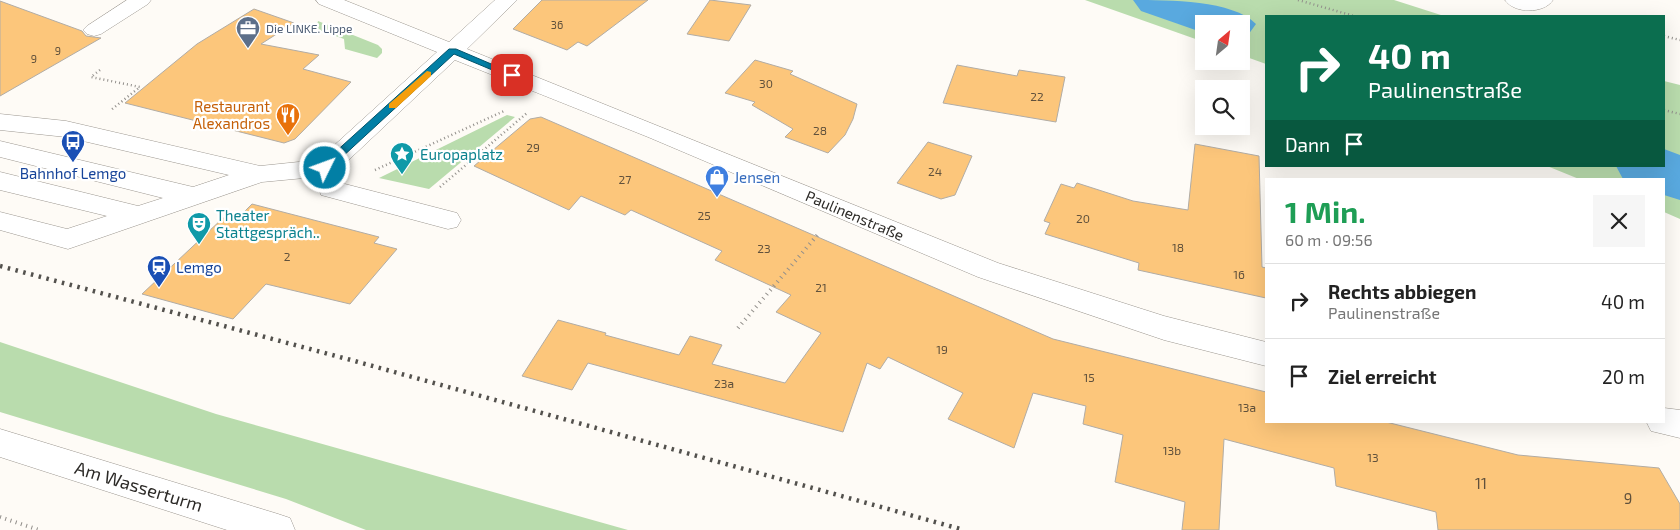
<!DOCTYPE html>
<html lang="de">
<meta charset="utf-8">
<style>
:root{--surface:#fff;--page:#f6f6f6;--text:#222;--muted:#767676;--line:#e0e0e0}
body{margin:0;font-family:"Exo 2",sans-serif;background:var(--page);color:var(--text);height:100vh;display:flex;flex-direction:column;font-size:19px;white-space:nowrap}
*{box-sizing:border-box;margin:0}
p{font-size:16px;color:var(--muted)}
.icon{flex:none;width:28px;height:28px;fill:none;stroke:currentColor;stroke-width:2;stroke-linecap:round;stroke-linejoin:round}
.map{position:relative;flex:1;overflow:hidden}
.panel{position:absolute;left:1265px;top:178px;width:400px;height:245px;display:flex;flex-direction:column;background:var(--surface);border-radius:0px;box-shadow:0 5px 20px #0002}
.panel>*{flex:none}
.banner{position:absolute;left:1265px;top:15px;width:400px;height:152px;border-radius:0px;box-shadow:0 5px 20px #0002;background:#0b6e4f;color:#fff;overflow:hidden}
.needle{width:32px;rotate:29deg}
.fabs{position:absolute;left:1195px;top:15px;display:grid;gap:10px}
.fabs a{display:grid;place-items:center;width:55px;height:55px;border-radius:0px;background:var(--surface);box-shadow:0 5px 20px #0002;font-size:25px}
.pin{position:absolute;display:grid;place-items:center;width:42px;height:42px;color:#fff;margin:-21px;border-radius:10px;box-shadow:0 2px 8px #0006}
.me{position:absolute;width:55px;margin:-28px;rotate:48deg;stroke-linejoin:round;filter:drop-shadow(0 0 4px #0008)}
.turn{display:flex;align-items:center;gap:18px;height:105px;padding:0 20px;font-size:22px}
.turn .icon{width:65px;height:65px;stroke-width:2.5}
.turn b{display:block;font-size:35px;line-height:42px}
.then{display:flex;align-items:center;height:48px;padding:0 20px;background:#0003;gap:10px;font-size:19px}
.round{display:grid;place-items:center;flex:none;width:52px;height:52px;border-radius:0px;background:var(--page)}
.head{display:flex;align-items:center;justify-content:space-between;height:85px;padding:0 20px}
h1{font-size:30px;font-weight:700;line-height:38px;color:#1e9e55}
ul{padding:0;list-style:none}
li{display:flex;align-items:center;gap:15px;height:75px;padding:0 20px;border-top:1px solid var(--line)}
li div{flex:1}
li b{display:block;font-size:19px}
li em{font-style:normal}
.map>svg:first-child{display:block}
</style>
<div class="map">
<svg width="1680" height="530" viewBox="0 0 1680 530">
<rect width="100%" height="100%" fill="#fefbf6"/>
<!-- green -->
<g fill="#b9dcad">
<polygon points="1085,0 1394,0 1444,16 1266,16 1266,64 1241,55 1241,24 1204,24 1204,42"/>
<polygon points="318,21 378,45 382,49 382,53 377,58 345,49 344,39 316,29"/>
<polygon points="1664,81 1680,85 1680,219 1664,212 1664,179 1579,179 1547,166 1664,166"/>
<polygon points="507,115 515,117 429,189 379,178"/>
<polygon points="0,342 216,414 628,530 366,530 286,499 0,412"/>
</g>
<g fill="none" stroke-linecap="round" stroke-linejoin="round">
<!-- river -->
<g fill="#59a9df" fill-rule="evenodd">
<path d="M1133,0C1169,0 1233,0 1256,24L1248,35L1241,37V24H1204V33L1141,11Z"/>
<polygon points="1664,149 1680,155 1680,200 1664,195 1664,179 1623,179 1616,166 1664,166"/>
</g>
</g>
<!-- building -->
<g fill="#fcc67b" stroke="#b1aca5">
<polygon points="542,0 648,0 587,46 578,42 567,50 513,29"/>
<polygon points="710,0 751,5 729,41 687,34"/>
<polygon points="0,1 82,31 86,36 101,38 0,96"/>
<polygon points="254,9 294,23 261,44 319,55 303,69 351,82 295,139 284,143 125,103 197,44"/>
<polygon points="755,60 793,71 790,74 857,104 853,119 845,135 828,153 785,137 793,129 752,105 755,102 725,93"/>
<polygon points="957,65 1017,76 1019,70 1065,77 1056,122 943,103"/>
<polygon points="541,117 1053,339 1266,392 1266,421 1382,421 1518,455 1659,468 1680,504 1680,530 1438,530 1436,512 1336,486 1334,468 1224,439 1219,530 1182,530 1185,502 1115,482 1123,435 1083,424 1086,406 1033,393 1014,448 948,419 963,393 888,357 880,369 867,363 843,432 588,363 572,390 522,376 558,320 606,333 605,335 679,355 690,336 722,345 712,364 785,383 821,333 776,312 791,295 715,260 722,251 631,210 625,215 581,196 569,210 474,166 530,119"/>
<polygon points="928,142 972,156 955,195 941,199 897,183"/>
<polygon points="1195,144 1259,156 1262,267 1266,268 1266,298 1138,270 1139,263 1045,234 1050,223 1044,221 1061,184 1074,188 1077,183 1133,201 1188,210"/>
<polygon points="252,204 379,237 374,243 397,249 350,304 266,284 233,319 142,294 223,218 235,221"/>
</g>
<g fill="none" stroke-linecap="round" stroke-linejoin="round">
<!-- minor casing -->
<g stroke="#9c9790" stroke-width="1">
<g id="minor">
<polygon points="127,0 151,0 148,4 101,34 94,36 87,34 83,30 87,26"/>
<polygon points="316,0 344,0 449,42 495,0 517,0 467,49 998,263 1164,316 1266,342 1266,366 1164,340 978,277 648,137 455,60 338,170 341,183 457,213 461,220 457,227 448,229 321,195 315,177 262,182 68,249 0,230 0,212 67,229 107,216 0,190 0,172 138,206 163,198 0,157 0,141 193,187 229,175 66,137 0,130 0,114 66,121 260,166 318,160 437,52 319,4"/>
<path d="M1505,0H1553C1544,14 1514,14 1505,0Z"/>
<polygon points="1664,408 1680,410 1680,438 1651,431 1646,421 1664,421"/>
<polygon points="0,429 278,514 290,518 295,530 227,530 0,457"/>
</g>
</g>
<!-- path-far1 -->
<g stroke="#928f8b" stroke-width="2.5" stroke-dasharray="1 3" stroke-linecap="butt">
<polyline points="1298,0 1354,16"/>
<polyline points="1664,36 1680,40"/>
<polyline points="100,70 91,77 140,87 111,110"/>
<polyline points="1664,110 1680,114"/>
<polyline points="375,170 504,111"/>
<polyline points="440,187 527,113"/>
</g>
<!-- path -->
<g stroke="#928f8b" stroke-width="4" stroke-dasharray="1 4.5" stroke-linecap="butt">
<polyline points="738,328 820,232"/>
<polyline points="0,517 39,530"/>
</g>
<!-- minor -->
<use href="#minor" fill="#fff" fill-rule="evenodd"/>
<!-- rail -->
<polyline stroke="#53514d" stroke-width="4.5" stroke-dasharray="2.5 5.5" stroke-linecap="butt" points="0,266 351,360 964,530"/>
</g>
<!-- route -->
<polygon fill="#027fa5" stroke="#01536b" points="449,49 456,49 517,75 509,77 454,54 328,170 321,170 321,165"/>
<!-- slow -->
<polygon fill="#f59e0b" points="427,71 431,72 431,76 396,108 389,108 389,104"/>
<!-- icons -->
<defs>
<g id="office-pin" transform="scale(1.25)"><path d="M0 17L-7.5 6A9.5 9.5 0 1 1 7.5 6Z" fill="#5c6f8a" stroke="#fff"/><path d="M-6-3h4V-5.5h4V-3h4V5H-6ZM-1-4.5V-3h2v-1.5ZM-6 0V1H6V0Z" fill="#fff"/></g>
<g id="restaurant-pin" transform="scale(1.25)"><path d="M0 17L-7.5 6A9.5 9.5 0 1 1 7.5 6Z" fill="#e8710a" stroke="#fff"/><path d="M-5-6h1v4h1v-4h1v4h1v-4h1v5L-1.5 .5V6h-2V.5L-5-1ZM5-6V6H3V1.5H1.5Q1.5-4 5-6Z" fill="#fff"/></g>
<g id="bus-pin" transform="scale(1.25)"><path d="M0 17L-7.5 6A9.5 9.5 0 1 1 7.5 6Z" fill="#1a4fb4" stroke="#fff"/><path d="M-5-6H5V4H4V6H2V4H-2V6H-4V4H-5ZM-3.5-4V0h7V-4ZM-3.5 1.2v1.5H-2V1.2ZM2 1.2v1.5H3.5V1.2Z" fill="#fff"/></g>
<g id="sight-pin" transform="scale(1.25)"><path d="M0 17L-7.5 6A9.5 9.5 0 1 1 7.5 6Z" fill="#0f9aa8" stroke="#fff"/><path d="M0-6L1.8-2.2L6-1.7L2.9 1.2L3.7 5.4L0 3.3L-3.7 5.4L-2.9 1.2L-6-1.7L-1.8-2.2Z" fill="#fff"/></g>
<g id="shop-pin" transform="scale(1.25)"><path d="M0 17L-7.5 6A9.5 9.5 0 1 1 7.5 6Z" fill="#3f7fe0" stroke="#fff"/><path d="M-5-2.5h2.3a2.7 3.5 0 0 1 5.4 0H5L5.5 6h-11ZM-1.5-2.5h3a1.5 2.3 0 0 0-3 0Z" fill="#fff"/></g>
<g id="theatre-pin" transform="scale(1.25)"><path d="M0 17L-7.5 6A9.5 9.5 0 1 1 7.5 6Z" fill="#0f9aa8" stroke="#fff"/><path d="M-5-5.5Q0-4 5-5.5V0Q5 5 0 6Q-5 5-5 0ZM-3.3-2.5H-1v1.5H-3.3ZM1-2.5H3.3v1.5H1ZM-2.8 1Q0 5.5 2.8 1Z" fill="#fff"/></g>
<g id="station-pin" transform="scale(1.25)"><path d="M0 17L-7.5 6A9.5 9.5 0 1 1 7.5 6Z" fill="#1a4fb4" stroke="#fff"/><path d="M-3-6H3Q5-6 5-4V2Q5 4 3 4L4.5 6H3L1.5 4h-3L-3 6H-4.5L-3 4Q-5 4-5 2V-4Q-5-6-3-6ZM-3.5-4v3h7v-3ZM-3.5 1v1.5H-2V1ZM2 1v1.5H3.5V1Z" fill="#fff"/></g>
</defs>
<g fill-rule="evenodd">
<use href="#office-pin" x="248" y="28"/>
<use href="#restaurant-pin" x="288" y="115"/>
<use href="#bus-pin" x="73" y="142"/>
<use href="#sight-pin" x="402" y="154"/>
<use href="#shop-pin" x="717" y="177"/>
<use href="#theatre-pin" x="199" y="224"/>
<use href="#station-pin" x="159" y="267"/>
</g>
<g text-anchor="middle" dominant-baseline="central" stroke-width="4.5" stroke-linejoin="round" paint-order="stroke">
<!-- far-number labels -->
<g font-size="11" fill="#60513c">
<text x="557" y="24">36</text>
<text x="58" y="50">9</text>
<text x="34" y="58">9</text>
</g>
<!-- far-service labels -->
<g font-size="12" fill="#4e5e75" stroke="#fff" text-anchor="start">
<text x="266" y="28">Die LINKE. Lippe</text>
</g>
<!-- number labels -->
<g font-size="12" fill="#60513c">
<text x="766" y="83">30</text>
<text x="1037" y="96">22</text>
<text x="820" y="130">28</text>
<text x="533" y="147">29</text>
<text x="935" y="171">24</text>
<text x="625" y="179">27</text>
<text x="704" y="215">25</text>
<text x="1083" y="218">20</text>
<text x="1178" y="247">18</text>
<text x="764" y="248">23</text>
<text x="287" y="256">2</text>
<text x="1239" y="274">16</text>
<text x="821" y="287">21</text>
<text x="942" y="349">19</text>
<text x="1089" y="377">15</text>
<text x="724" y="383">23a</text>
<text x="1247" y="407">13a</text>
<text x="1172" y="450">13b</text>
<text x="1373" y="457">13</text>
</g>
<!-- food labels -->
<g font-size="15" fill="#c56008" stroke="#fff" text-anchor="end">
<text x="270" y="106">Restaurant<tspan x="270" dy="17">Alexandros</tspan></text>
</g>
<!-- culture labels -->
<g font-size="15" fill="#0d838f" stroke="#fff" text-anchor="start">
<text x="420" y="154">Europaplatz</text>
<text x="216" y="215">Theater<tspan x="216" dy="17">Stattgespräch..</tspan></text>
</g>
<!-- transit labels -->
<g font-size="15" fill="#164399" stroke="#fff">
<text x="73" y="173">Bahnhof Lemgo</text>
<text x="176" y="267" text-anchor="start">Lemgo</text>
</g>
<!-- shop labels -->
<g font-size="15" fill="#366cbe" stroke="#fff" text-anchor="start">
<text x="734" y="177">Jensen</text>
</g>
<!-- street labels -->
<g font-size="15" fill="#2c2a27" stroke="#fff">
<text transform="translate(855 215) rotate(23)">Paulinenstraße</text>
</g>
<!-- near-number labels -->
<g font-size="15" fill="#60513c">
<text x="1481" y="483">11</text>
<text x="1628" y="498">9</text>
</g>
<!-- near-street labels -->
<g font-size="18" fill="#2c2a27" stroke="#fff">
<text transform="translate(139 486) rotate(17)">Am Wasserturm</text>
</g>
</g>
</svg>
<div class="fabs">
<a><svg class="needle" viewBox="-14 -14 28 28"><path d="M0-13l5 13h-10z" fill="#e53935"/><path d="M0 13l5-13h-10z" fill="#767676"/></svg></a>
<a><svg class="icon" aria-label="search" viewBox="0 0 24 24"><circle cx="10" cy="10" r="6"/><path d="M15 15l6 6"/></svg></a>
</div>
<div class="pin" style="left:512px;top:75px;background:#d93025"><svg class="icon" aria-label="arrive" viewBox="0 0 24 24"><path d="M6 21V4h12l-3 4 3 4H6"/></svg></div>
<svg class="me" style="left:325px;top:168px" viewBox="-20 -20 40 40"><circle r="17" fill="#027fa5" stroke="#fff" stroke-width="3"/><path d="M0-11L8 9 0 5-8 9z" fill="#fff"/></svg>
<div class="banner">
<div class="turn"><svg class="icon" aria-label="right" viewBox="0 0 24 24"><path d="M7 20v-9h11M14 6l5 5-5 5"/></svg><div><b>40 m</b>Paulinenstraße</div></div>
<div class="then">Dann<svg class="icon" aria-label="arrive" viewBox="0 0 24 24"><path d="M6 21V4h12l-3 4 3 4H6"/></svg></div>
</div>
<section class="panel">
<div class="head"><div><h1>1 Min.</h1><p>60 m · 09:56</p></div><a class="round"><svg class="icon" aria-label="close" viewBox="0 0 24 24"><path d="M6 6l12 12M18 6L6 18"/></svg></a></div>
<ul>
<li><svg class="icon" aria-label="right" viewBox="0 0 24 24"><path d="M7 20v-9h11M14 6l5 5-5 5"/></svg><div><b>Rechts abbiegen</b><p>Paulinenstraße</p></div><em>40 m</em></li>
<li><svg class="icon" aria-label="arrive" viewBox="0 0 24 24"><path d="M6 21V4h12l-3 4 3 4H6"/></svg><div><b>Ziel erreicht</b></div><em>20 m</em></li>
</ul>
</section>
</div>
